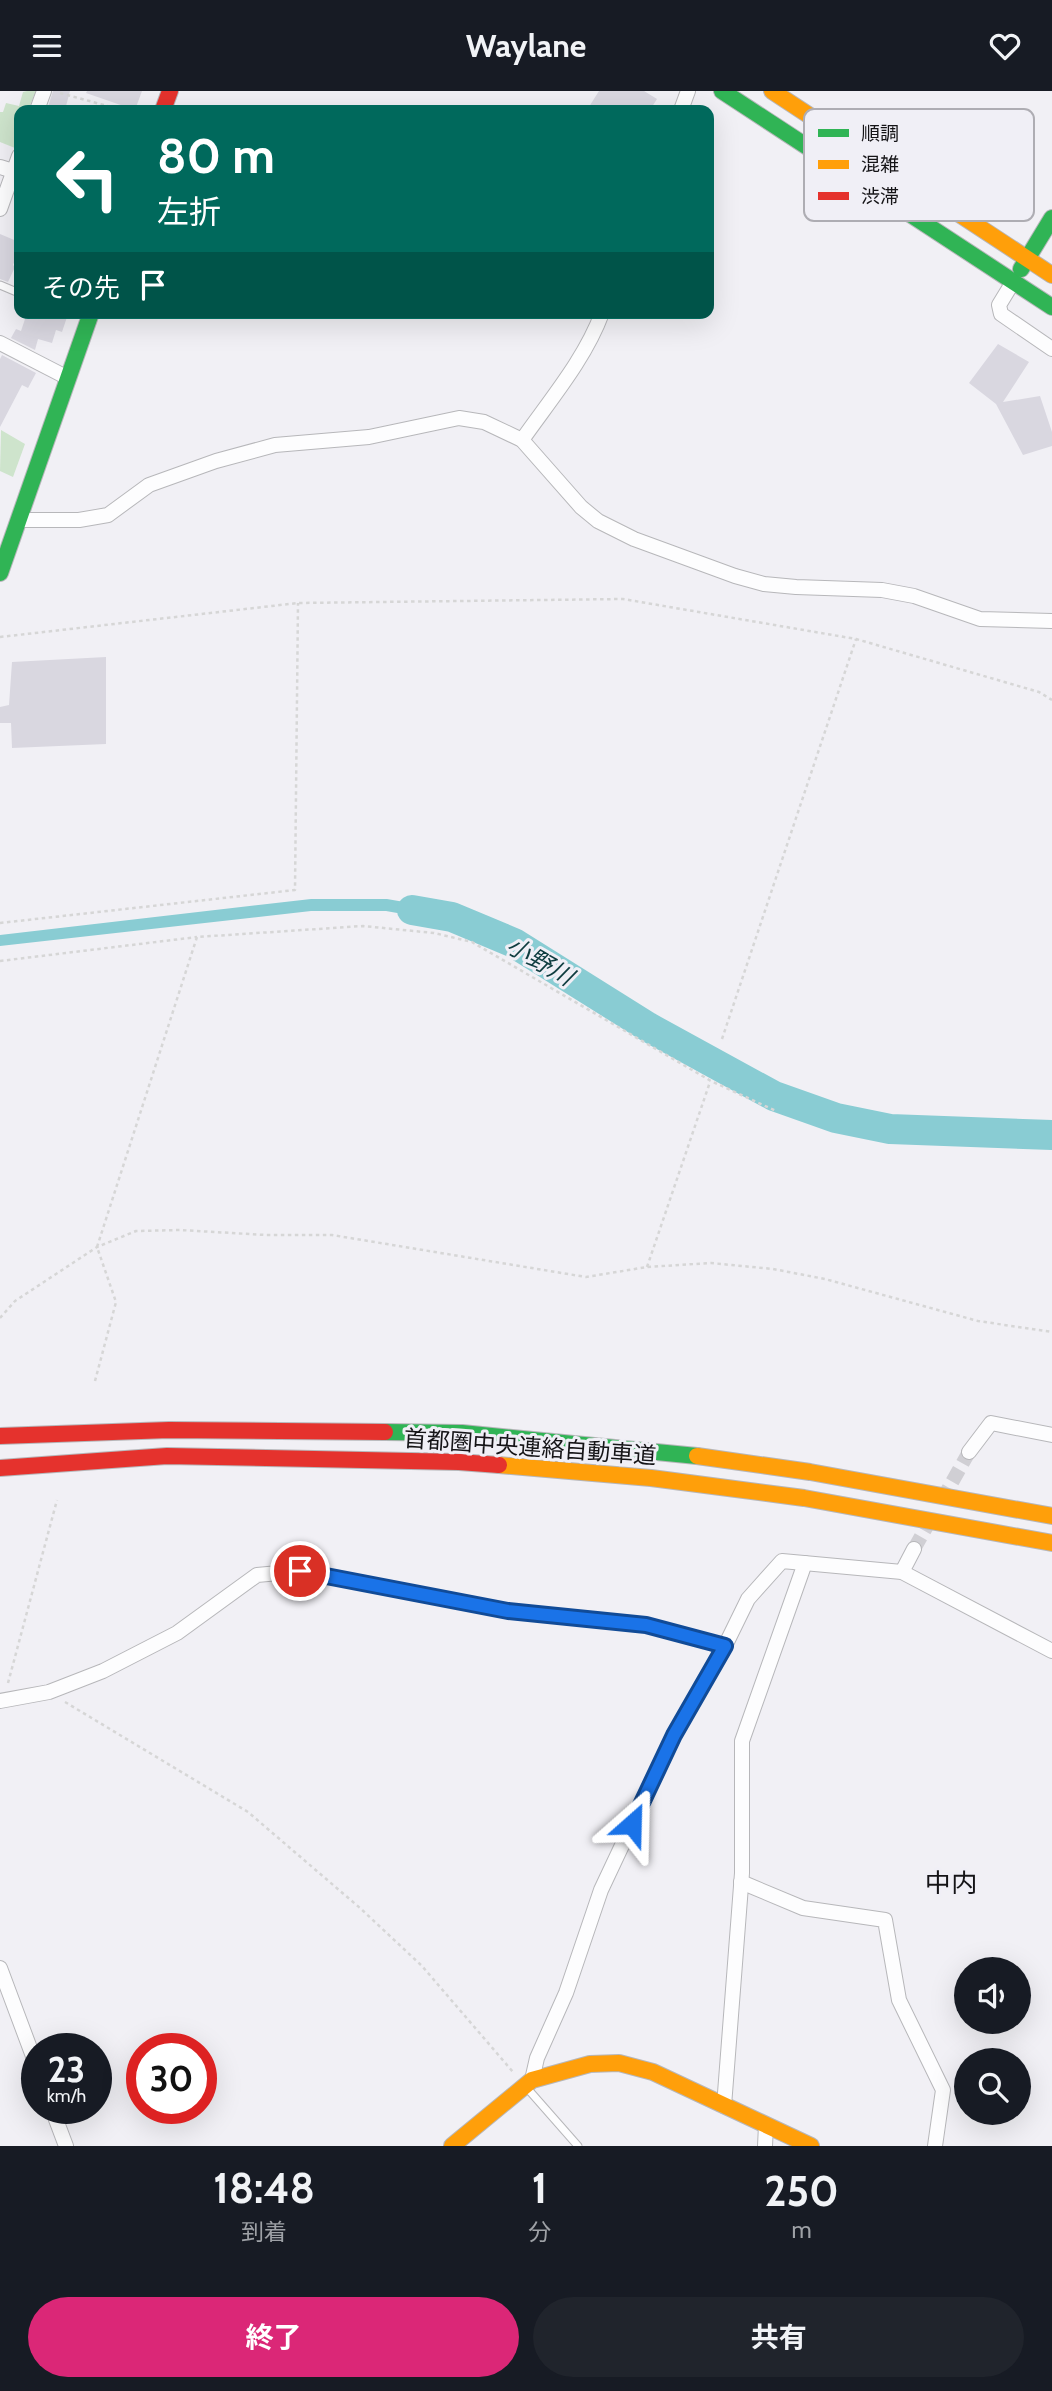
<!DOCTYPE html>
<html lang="ja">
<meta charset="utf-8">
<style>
:root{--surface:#171b24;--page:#20242c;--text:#f1f3f6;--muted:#9ea1a6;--accent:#db2777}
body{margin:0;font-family:Cabin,"Noto Sans JP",sans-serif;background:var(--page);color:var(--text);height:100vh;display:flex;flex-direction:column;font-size:26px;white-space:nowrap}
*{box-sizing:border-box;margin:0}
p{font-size:23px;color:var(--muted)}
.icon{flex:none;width:38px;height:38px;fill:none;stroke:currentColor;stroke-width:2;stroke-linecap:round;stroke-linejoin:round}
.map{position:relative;height:2055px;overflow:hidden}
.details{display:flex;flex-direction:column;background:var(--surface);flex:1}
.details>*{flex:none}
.hud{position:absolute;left:14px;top:14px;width:700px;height:214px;border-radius:14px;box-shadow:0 7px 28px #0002;background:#00695c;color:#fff;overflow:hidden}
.controls{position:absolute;left:954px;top:1866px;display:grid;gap:14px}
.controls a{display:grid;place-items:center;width:77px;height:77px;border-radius:50%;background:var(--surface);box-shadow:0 7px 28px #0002;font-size:35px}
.speed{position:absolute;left:21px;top:1942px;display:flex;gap:14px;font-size:35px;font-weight:700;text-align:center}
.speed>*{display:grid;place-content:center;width:91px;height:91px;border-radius:50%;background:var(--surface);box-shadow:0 7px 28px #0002;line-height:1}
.speed small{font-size:18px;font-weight:400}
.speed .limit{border:10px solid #d22;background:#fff;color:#111}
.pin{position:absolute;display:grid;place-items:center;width:60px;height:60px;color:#fff;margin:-30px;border:4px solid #fff;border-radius:50%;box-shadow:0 2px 7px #0007}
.me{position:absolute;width:77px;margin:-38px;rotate:25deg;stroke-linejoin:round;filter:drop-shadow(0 0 5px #0008)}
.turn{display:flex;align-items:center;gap:24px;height:147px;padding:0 28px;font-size:32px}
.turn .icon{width:91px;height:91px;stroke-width:2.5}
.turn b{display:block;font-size:49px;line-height:60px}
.then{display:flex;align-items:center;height:66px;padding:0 28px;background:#0003;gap:14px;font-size:26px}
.eta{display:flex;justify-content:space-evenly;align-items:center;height:119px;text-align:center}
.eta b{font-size:42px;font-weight:700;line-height:49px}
.primary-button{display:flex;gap:14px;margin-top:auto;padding:14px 28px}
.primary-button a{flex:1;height:80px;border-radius:42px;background:var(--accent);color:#fff;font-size:28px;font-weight:700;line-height:80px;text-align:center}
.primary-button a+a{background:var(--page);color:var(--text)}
header{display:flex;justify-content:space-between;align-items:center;height:91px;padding:0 28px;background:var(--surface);font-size:32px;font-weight:700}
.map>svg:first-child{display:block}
</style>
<header><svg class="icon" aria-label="menu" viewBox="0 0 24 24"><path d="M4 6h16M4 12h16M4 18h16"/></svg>Waylane<svg class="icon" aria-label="heart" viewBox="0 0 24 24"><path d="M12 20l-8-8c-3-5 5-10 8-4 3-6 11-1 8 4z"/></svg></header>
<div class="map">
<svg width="1052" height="2055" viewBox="0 0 1052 2055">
<rect width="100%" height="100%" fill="#f1f0f5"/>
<!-- green -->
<g fill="#cee4cc">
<polygon points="27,0 36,0 28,19 19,19 19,44 15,57 0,51 0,21 3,21 6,12 19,15 23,1"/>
<polygon points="1,339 25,353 13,386 0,380"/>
</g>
<!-- water -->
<polygon fill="#89ccd3" points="311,808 387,808 456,820 448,831 386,820 311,820 0,855 0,844"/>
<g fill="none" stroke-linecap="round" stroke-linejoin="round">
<!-- river -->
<polyline stroke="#89ccd3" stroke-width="30" points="412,819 452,826 514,852 648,936 774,1005 836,1027 890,1038 1052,1044"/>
</g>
<!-- building -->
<g fill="#d9d7e0">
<polygon points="53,0 70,0 65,19 47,19"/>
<polygon points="87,0 142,0 135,19 86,2"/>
<polygon points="599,0 644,0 657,8 650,19 587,19"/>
<polygon points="0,143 19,151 19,160 13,174 15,176 8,191 0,188"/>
<polygon points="27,222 56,222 67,226 62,241 56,239 52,252 38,248 35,259 11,247 16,238 21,240"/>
<polygon points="998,253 1029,271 1003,311 1040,305 1052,341 1052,355 1023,364 996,313 969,292"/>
<polygon points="2,264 36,282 28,297 22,294 0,336 0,268"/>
<polygon points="106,566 106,653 12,657 11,632 0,632 0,616 9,614 12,571"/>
</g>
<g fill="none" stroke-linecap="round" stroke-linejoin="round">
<!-- street-tunnel -->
<g stroke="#d0cfd4" stroke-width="14" stroke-dasharray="14 7" stroke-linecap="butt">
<polyline points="942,1409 969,1361"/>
<polyline points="914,1458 932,1426"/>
</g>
<!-- lane casing -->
<g stroke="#b7b7ba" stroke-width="9">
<g id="lane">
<polyline points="0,194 19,202"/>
<polyline points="527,1997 578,2055"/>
</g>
</g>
<!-- street casing -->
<g stroke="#b7b7ba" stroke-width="16">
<g id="street">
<polyline points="37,19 44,0"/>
<polyline points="681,19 688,0"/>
<polyline points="0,76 13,80"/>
<polyline points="0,118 19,65"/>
<polyline points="1013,191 999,214 1001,223 1052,258"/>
<polyline points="0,252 68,287"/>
<path d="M522,349C550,309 585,268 602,222"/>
<polyline points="19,429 79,429 108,424 149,394 216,370 275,354 369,346 459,327 484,331 522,349 581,416 598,430 634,448 735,485 764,493 796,496 882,499 914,505 980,528 1052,530"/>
<polyline points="969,1361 991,1332 1052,1344"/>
<polyline points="902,1481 914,1458"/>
<polyline points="0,1610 49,1601 103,1580 177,1542 257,1484 300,1480 508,1520 646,1534 725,1555"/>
<polyline points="741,1791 803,1817 885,1829 899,1909 943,1999 935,2055"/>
<polyline points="0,1877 37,1976"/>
<polyline points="532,1989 537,1967 566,1902 601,1799 674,1644 725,1555 748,1508 782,1470 902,1481 1052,1560"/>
<polyline points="724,2015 742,1782 742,1650 805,1472"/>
<polyline points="52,2018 66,2055"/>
<polyline points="765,2055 766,2034"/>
</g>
</g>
<!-- fast casing -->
<g stroke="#b7b7ba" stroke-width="18">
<g id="fast">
<polyline points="722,0 1052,216"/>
<polyline points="1021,178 1052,127"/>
<polyline points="0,482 91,222"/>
<polyline points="385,1341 462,1342 697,1365"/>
</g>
</g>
<!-- slow casing -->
<g stroke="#b7b7ba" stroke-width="18">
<g id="slow">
<polyline points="772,0 1052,184"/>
<polyline points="697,1365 810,1381 1052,1425"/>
<polyline points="499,1374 651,1387 804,1407 1052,1452"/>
<polyline points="452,2055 532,1989 590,1973 619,1972 653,1981 811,2055"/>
</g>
</g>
<!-- jam casing -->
<g stroke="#b7b7ba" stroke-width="18">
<g id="jam">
<polyline points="163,19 170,0"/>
<polyline points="0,1345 169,1339 385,1341"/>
<polyline points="0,1377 167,1365 459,1371 499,1374"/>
</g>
</g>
<!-- path -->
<g stroke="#d6d6d6" stroke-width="2.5" stroke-dasharray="3.5 3.5" stroke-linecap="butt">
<polyline points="60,2 122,19"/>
<polyline points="0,546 298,512 623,508 856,548 1039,601 1052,609"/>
<polyline points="0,832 295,799 298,512"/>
<polyline points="0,870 197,846"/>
<polyline points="722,948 856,548"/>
<polyline points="647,1176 710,991"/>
<polyline points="0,1227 15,1210 97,1156 136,1140 180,1139 266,1144 332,1144 586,1186 647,1176 711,1172 773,1178 825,1188 978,1230 1052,1241"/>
<polyline points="95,1290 116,1211 97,1156 197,846 363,835 434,842 472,851 711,990 776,1020"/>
<polyline points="8,1592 57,1409"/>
<polyline points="65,1611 248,1721 360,1817 422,1875 513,1981"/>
</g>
<!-- lane -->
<use href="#lane" stroke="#fdfdfe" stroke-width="7"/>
<!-- street -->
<use href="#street" stroke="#fdfdfe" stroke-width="14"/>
<!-- fast -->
<use href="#fast" stroke="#30b455" stroke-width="16"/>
<!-- slow -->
<use href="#slow" stroke="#ff9f0a" stroke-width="16"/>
<!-- jam -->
<use href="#jam" stroke="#e5322d" stroke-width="16"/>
</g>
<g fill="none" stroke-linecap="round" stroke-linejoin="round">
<!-- route casing -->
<g stroke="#114b97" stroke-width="18">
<polyline id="route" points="300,1480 508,1520 646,1534 725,1555 674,1644 632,1733"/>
</g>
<!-- route -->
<use href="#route" stroke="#1a73e8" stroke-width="12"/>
</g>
<g text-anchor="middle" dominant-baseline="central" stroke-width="6" stroke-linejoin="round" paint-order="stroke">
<!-- street labels -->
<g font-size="23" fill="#151417" stroke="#f0eff6">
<text transform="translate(530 1356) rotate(4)">首都圏中央連絡自動車道</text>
</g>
<!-- water labels -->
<g font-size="24" font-style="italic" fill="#0f3d40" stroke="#f0eff6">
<text transform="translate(540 870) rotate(30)">小野川</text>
</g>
<!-- quarter labels -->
<g font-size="26" fill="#151417" stroke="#f0eff6">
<text x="951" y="1792">中内</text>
</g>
</g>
<!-- legend -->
<rect x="804" y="18" width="230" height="112" rx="10" fill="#f0eff6" stroke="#aeadb3" stroke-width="2"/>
<rect x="818" y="38" width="31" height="8" fill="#30b455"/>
<rect x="818" y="69" width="31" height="9" fill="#ff9f0a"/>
<rect x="818" y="101" width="31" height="8" fill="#e5322d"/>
<g font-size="19" fill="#151417">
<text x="861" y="49">順調</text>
<text x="861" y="80">混雑</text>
<text x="861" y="112">渋滞</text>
</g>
</svg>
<div class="controls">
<a><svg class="icon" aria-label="sound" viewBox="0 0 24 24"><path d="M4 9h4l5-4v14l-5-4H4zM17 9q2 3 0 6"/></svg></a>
<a><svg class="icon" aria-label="search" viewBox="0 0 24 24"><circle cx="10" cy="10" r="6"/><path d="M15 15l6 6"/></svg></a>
</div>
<div class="speed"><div>23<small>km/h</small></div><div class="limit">30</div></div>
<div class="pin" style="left:300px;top:1480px;background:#d93025"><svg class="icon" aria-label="arrive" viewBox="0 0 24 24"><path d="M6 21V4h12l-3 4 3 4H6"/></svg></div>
<svg class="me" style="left:632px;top:1733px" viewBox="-20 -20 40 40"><path d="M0-17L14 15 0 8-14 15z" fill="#1a73e8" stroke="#fff" stroke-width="4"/></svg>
<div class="hud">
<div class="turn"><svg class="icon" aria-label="left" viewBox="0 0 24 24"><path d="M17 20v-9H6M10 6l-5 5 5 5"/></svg><div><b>80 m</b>左折</div></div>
<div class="then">その先<svg class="icon" aria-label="arrive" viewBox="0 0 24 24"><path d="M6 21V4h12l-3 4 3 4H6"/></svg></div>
</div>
</div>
<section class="details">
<div class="eta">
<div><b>18:48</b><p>到着</p></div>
<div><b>1</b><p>分</p></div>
<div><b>250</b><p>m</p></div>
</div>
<div class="primary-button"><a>終了</a><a>共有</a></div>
</section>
